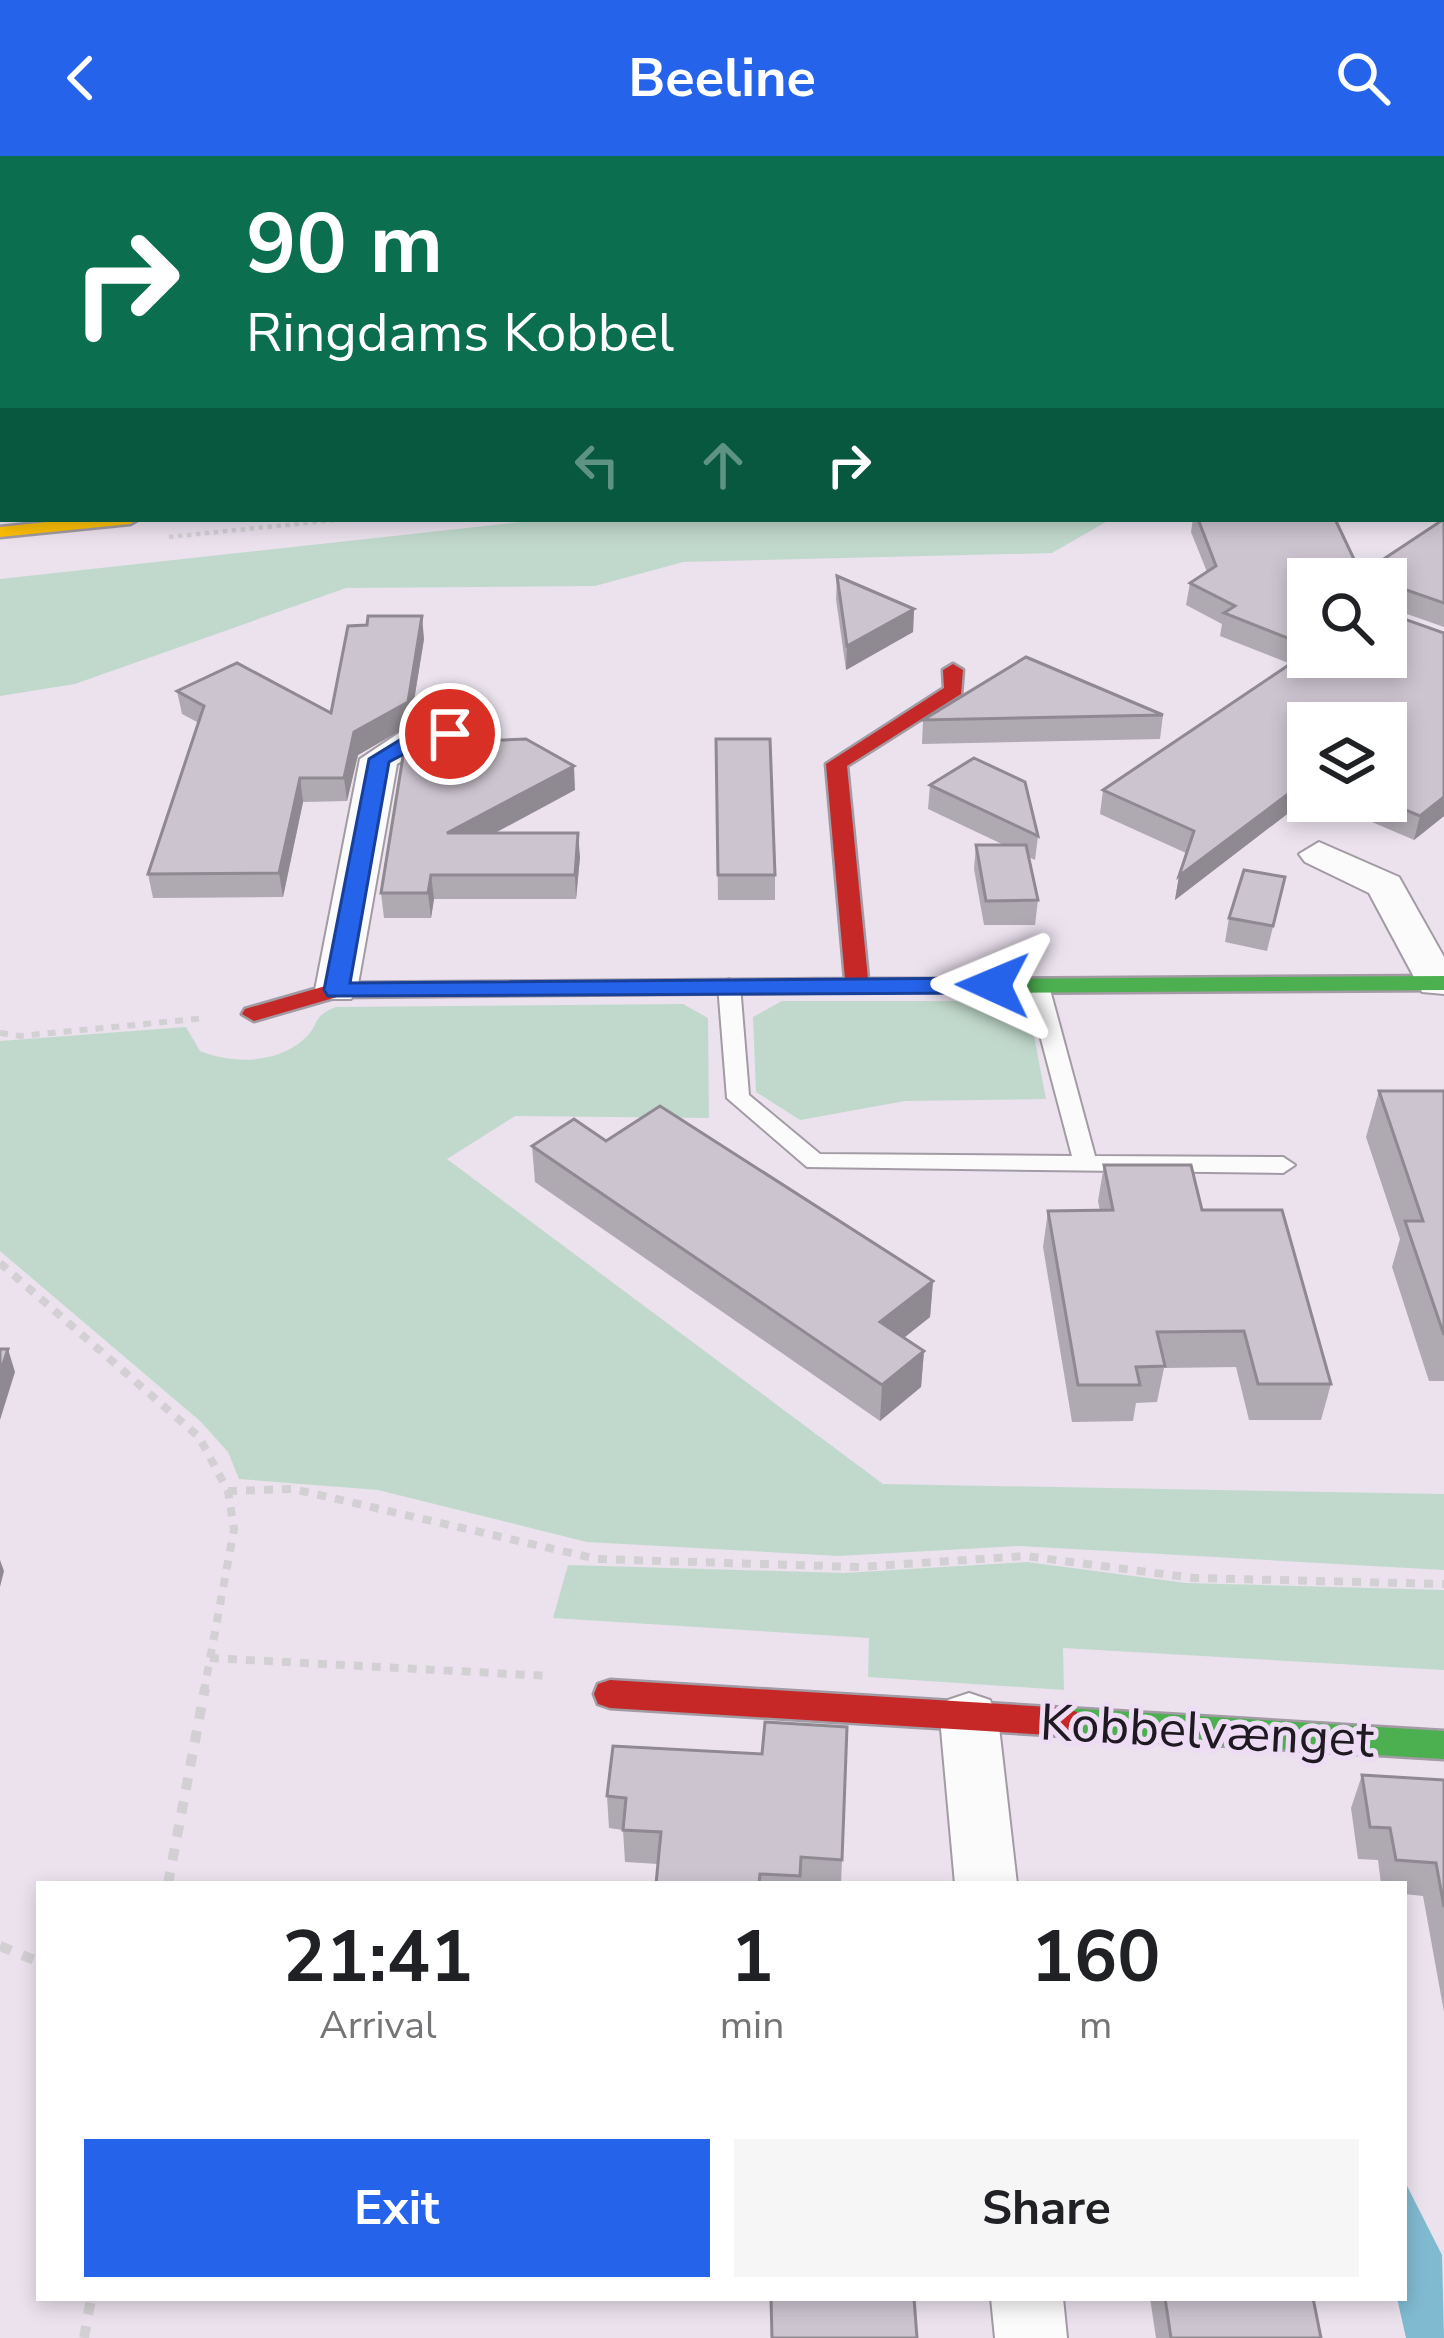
<!DOCTYPE html>
<meta charset="utf-8">
<style>
:root{--surface:#fff;--page:#f6f6f6;--text:#202124;--muted:#757577;--accent:#2563eb}
body{margin:0;font-family:"Nunito Sans",sans-serif;background:var(--page);color:var(--text);height:100vh;display:flex;flex-direction:column;font-size:45px;white-space:nowrap}
*{box-sizing:border-box;margin:0}
p{font-size:39px;color:var(--muted)}
.icon{flex:none;width:66px;height:66px;fill:none;stroke:currentColor;stroke-width:2;stroke-linecap:round;stroke-linejoin:round}
.map{position:relative;flex:1;overflow:hidden}
.details{position:absolute;left:36px;top:1725px;width:1371px;height:420px;display:flex;flex-direction:column;background:var(--surface);border-radius:0px;box-shadow:0 6px 18px #0003}
.details>*{flex:none}
.top-card{position:absolute;left:0px;top:0px;width:1446px;height:366px;box-shadow:0 6px 18px #0003;background:#0b6e4f;color:#fff;overflow:hidden}
.controls{position:absolute;left:1287px;top:402px;display:grid;gap:24px}
.controls a{display:grid;place-items:center;width:120px;height:120px;border-radius:0px;background:var(--surface);box-shadow:0 6px 18px #0003;font-size:60px}
.pin{position:absolute;display:grid;place-items:center;width:102px;height:102px;color:#fff;margin:-51px;border:6px solid #fff;border-radius:50%;box-shadow:0 3px 12px #0007}
.me{position:absolute;width:132px;margin:-66px;rotate:271deg;stroke-linejoin:round;filter:drop-shadow(0 0 9px #0008)}
.turn{display:flex;align-items:center;gap:42px;height:252px;padding:0 48px;font-size:54px}
.turn .icon{width:156px;height:156px;stroke-width:2.5}
.turn b{display:block;font-size:84px;line-height:102px}
.lanes{display:flex;align-items:center;height:114px;padding:0 48px;background:#0003;justify-content:center;gap:60px;direction:ltr}
.lanes .off{opacity:.35}
.eta{display:flex;justify-content:space-evenly;align-items:center;height:204px;text-align:center}
.eta b{font-size:72px;font-weight:700;line-height:84px}
.primary-button{display:flex;gap:24px;margin-top:auto;padding:24px 48px}
.primary-button a{flex:1;height:138px;border-radius:0px;background:var(--accent);color:#fff;font-size:48px;font-weight:700;line-height:138px;text-align:center}
.primary-button a+a{background:var(--page);color:var(--text)}
header{display:flex;justify-content:space-between;align-items:center;height:156px;padding:0 48px;background:var(--accent);color:#fff;font-size:54px;font-weight:700}
.map>svg:first-child{display:block}
</style>
<header><svg class="icon" aria-label="back" viewBox="0 0 24 24"><path d="M15 5l-7 7 7 7"/></svg>Beeline<svg class="icon" aria-label="search" viewBox="0 0 24 24"><circle cx="10" cy="10" r="6"/><path d="M15 15l6 6"/></svg></header>
<div class="map">
<svg width="1444" height="2182" viewBox="0 0 1444 2182">
<rect width="100%" height="100%" fill="#ebe2ee"/>
<!-- green -->
<g fill="#c1d9cc">
<polygon points="549,363 1111,363 1052,397 683,406 595,430 346,432 75,528 0,540 0,423"/>
<polygon points="782,845 1002,845 1030,859 1046,943 905,945 800,964 756,936 753,861"/>
<path d="M683,848L708,862L709,962L515,960L447,1003L883,1328L1444,1338V1414L1019,1390L838,1400L587,1386L378,1334L239,1323L228,1296L200,1265L0,1095V885L186,871L200,895C233,908 275,908 303,884C321,869 310,861 336,851Z"/>
<polygon points="1027,1406 1186,1427 1444,1434 1444,1514 1063,1492 1064,1534 868,1521 869,1482 553,1462 568,1409 844,1417"/>
</g>
<!-- water -->
<polygon fill="#80bad1" points="1404,2024 1442,2099 1444,2182 1406,2182 1397,2142 1404,2142"/>
<g fill="none" stroke-linecap="round" stroke-linejoin="round">
<!-- lane casing -->
<g stroke="#a29ba4" stroke-width="4">
<polygon id="lane" points="729,823 740,829 749,939 820,998 1072,1000 1027,830 1038,824 1049,830 1095,1000 1283,1001 1295,1009 1283,1017 807,1011 727,942 718,829"/>
</g>
<!-- street casing -->
<g stroke="#a29ba4" stroke-width="4">
<g id="street">
<polygon points="998,0 1030,0 1032,3 1000,3"/>
<rect x="1443" y="166" width="1" height="16"/>
<polygon points="450,566 463,569 468,577 463,585 425,592 397,608 357,834 351,843 321,843 315,834 360,603 402,575"/>
<polygon points="1319,686 1399,721 1444,801 1444,838 1422,836 1369,737 1305,706 1299,698"/>
<polygon points="969,1537 990,1544 998,1562 1017,1728 955,1728 940,1562 948,1544"/>
<polygon points="991,2142 1063,2142 1067,2182 995,2182"/>
</g>
</g>
<!-- fast casing -->
<g stroke="#a29ba4" stroke-width="5">
<g id="fast">
<polygon points="1444,820 1444,834 958,837 946,830 958,823"/>
<polygon points="1065,1552 1444,1575 1444,1603 1065,1580 1053,1576 1049,1566 1053,1556"/>
</g>
</g>
<!-- slow casing -->
<g stroke="#a29ba4" stroke-width="5">
<polygon id="slow" points="76,363 139,363 130,368 0,381 0,371"/>
</g>
<!-- jam casing -->
<g stroke="#a29ba4" stroke-width="5">
<g id="jam">
<polygon points="953,508 963,514 961,538 847,610 868,823 958,823 970,830 966,835 337,841 254,865 242,858 245,853 336,827 845,823 826,608 944,532 943,514"/>
<polygon points="610,1524 1065,1552 1077,1556 1081,1566 1077,1576 1065,1580 610,1552 598,1548 594,1538 598,1528"/>
</g>
</g>
<!-- path-far3 -->
<polyline stroke="#d3d0d4" stroke-width="4.5" stroke-dasharray="4.5 4.5" stroke-linecap="butt" points="169,381 345,363"/>
<!-- path-far2 -->
<polyline stroke="#d3d0d4" stroke-width="6" stroke-dasharray="8 8" stroke-linecap="butt" points="0,877 20,880 207,862"/>
<!-- path-far1 -->
<g stroke="#d3d0d4" stroke-width="8" stroke-dasharray="9 9" stroke-linecap="butt">
<polyline points="0,1107 199,1281 228,1335 234,1373 204,1535"/>
<polyline points="228,1335 293,1333 597,1403 860,1411 1025,1400 1194,1422 1444,1428"/>
<polyline points="210,1502 550,1520"/>
</g>
<!-- path -->
<g stroke="#d3d0d4" stroke-width="10" stroke-dasharray="12 12" stroke-linecap="butt">
<polyline points="168,1728 205,1532"/>
<polyline points="0,1790 39,1806"/>
<polyline points="84,2182 91,2142"/>
</g>
<!-- lane -->
<use href="#lane" fill="#fcfbfc" fill-rule="evenodd"/>
<!-- street -->
<use href="#street" fill="#fcfbfc" fill-rule="evenodd"/>
<!-- fast -->
<use href="#fast" fill="#4caf50" fill-rule="evenodd"/>
<!-- slow -->
<use href="#slow" fill="#ffc107" fill-rule="evenodd"/>
<!-- jam -->
<use href="#jam" fill="#c62828" fill-rule="evenodd"/>
</g>
<!-- wall -->
<g fill="#afa9b2" fill-rule="evenodd">
<polygon points="197,0 242,0 232,3 205,3"/>
<path d="M1193,363H1335L1361,418L1444,363V471L1387,451L1444,660L1414,684L1323,645H1386L1308,567V642L1175,744L1179,720L1186,697L1100,658L1103,634L1291,508L1220,480L1222,468L1186,449L1190,427L1207,416L1191,376ZM1308,423L1386,501H1308Z"/>
<polygon points="837,420 914,453 913,476 846,514 836,443"/>
<polygon points="424,483 410,569 358,599 347,645 303,646 283,741 153,742 148,718 199,567 182,558 177,535 331,557"/>
<polygon points="1163,559 1160,583 922,588 923,564"/>
<polygon points="716,583 775,719 775,744 718,744"/>
<polygon points="930,629 1038,680 1035,704 1028,701 1038,744 1035,769 984,769 974,713 976,689 1004,689 928,653"/>
<polygon points="575,634 495,677 580,701 576,743 434,743 431,762 384,762 381,737"/>
<polygon points="1285,721 1267,795 1225,786 1229,762"/>
<polygon points="1379,935 1444,935 1444,1225 1429,1225 1392,1111 1400,1083 1366,981"/>
<polygon points="532,990 933,1125 930,1161 904,1182 924,1195 921,1231 880,1265 535,1026"/>
<polygon points="1104,1009 1202,1054 1331,1228 1321,1264 1249,1264 1236,1211 1164,1212 1157,1246 1136,1247 1133,1265 1072,1266 1043,1091 1048,1055 1100,1055 1098,1045"/>
<polygon points="613,1590 842,1704 841,1728 656,1728 658,1708 625,1706 623,1674 609,1672 607,1640"/>
<polygon points="1362,1619 1444,1624 1444,1856 1423,1740 1404,1738 1404,1728 1381,1728 1378,1704 1358,1703 1351,1652"/>
<polygon points="1150,2142 1313,2142 1321,2182 1156,2182"/>
</g>
<!-- shaded-wall -->
<g fill="#8f8991">
<polygon points="216,0 242,0 232,3 217,3"/>
<polygon points="3,47 3,67 0,68 0,48"/>
<rect x="0" y="238" width="3" height="22"/>
<polygon points="914,453 913,476 846,514 847,490"/>
<polygon points="422,460 424,483 410,569 358,599 347,645 344,622 354,576"/>
<polygon points="574,610 575,634 450,701 447,677"/>
<polygon points="300,622 303,646 283,741 279,717"/>
<polygon points="1308,623 1308,642 1175,744 1179,720"/>
<polygon points="1444,641 1444,660 1414,684 1420,660"/>
<polygon points="578,677 580,701 576,743 575,719"/>
<polygon points="431,719 434,743 431,762 428,737"/>
<polygon points="933,1125 930,1161 878,1202 880,1166"/>
<polygon points="8,1193 15,1216 0,1264 0,1217"/>
<polygon points="924,1195 921,1231 880,1265 882,1229"/>
<polygon points="0,1404 4,1415 0,1431"/>
</g>
<!-- building -->
<g fill="#ccc4cf" stroke="#8f8991" stroke-width="3">
<polygon points="0,0 82,0 81,3 3,3 3,47 0,48"/>
<polygon points="288,0 875,0 885,3 287,3"/>
<polygon points="0,166 3,167 3,238 0,238 0,207 2,207 3,186 0,185"/>
<polygon points="1198,363 1335,363 1361,418 1444,363 1444,447 1392,429 1386,433 1387,457 1444,477 1444,641 1420,660 1384,645 1386,645 1386,567 1308,567 1308,623 1179,720 1194,675 1103,634 1308,496 1308,501 1386,501 1386,423 1308,423 1308,490 1224,457 1235,450 1190,427 1216,410"/>
<polygon points="837,420 914,453 847,490"/>
<polygon points="368,460 422,460 408,546 354,576 344,622 300,622 279,717 148,718 204,550 177,535 237,507 331,557 348,470 367,469"/>
<polygon points="1026,501 1163,559 923,564"/>
<polygon points="526,583 574,610 447,677 578,677 575,719 431,719 428,737 381,737 405,588"/>
<polygon points="716,583 770,583 775,719 718,719"/>
<polygon points="974,602 1025,626 1038,680 930,629"/>
<polygon points="976,689 1026,689 1038,744 986,745"/>
<polygon points="1244,714 1285,721 1273,770 1229,762"/>
<polygon points="1379,935 1444,935 1444,1179 1405,1065 1423,1065"/>
<polygon points="660,950 933,1125 880,1166 924,1195 882,1229 532,990 574,963 606,985"/>
<polygon points="1104,1009 1191,1009 1202,1054 1282,1054 1331,1228 1258,1228 1244,1175 1157,1176 1165,1210 1136,1211 1140,1229 1078,1229 1048,1055 1113,1054"/>
<polygon points="0,1193 8,1193 0,1217"/>
<polygon points="765,1566 847,1571 842,1704 801,1701 800,1720 760,1718 759,1728 656,1728 661,1676 623,1674 626,1642 607,1640 613,1590 762,1598"/>
<polygon points="1362,1619 1444,1624 1444,1751 1436,1707 1396,1704 1390,1672 1370,1671"/>
<polygon points="771,2142 914,2142 917,2182 772,2182"/>
<polygon points="1165,2142 1313,2142 1321,2182 1171,2182"/>
</g>
<!-- route -->
<polygon fill="#2563eb" stroke="#184099" stroke-width="3" points="450,571 461,578 458,582 421,589 389,606 350,827 993,822 1005,829 993,837 328,840 324,834 369,603 408,579"/>
<g text-anchor="middle" dominant-baseline="central" stroke-width="10" stroke-linejoin="round" paint-order="stroke">
<!-- near-street labels -->
<g font-size="51" fill="#1f1921" stroke="#eddcf4">
<text transform="translate(1207 1575) rotate(3)">Kobbelvænget</text>
</g>
</g>
</svg>
<div class="controls">
<a><svg class="icon" aria-label="search" viewBox="0 0 24 24"><circle cx="10" cy="10" r="6"/><path d="M15 15l6 6"/></svg></a>
<a><svg class="icon" aria-label="layers" viewBox="0 0 24 24"><path d="M12 4l9 5-9 5-9-5zM3 14l9 5 9-5"/></svg></a>
</div>
<div class="pin" style="left:450px;top:578px;background:#d93025"><svg class="icon" aria-label="arrive" viewBox="0 0 24 24"><path d="M6 21V4h12l-3 4 3 4H6"/></svg></div>
<svg class="me" style="left:993px;top:829px" viewBox="-20 -20 40 40"><path d="M0-17L14 15 0 8-14 15z" fill="#2563eb" stroke="#fff" stroke-width="4"/></svg>
<div class="top-card">
<div class="turn"><svg class="icon" aria-label="right" viewBox="0 0 24 24"><path d="M7 20v-9h11M14 6l5 5-5 5"/></svg><div><b>90 m</b>Ringdams Kobbel</div></div>
<div class="lanes"><svg class="icon off" aria-label="left" viewBox="0 0 24 24"><path d="M17 20v-9H6M10 6l-5 5 5 5"/></svg><svg class="icon off" aria-label="ahead" viewBox="0 0 24 24"><path d="M12 20V5M6 11l6-6 6 6"/></svg><svg class="icon" aria-label="right" viewBox="0 0 24 24"><path d="M7 20v-9h11M14 6l5 5-5 5"/></svg></div>
</div>
<section class="details">
<div class="eta">
<div><b>21:41</b><p>Arrival</p></div>
<div><b>1</b><p>min</p></div>
<div><b>160</b><p>m</p></div>
</div>
<div class="primary-button"><a>Exit</a><a>Share</a></div>
</section>
</div>
